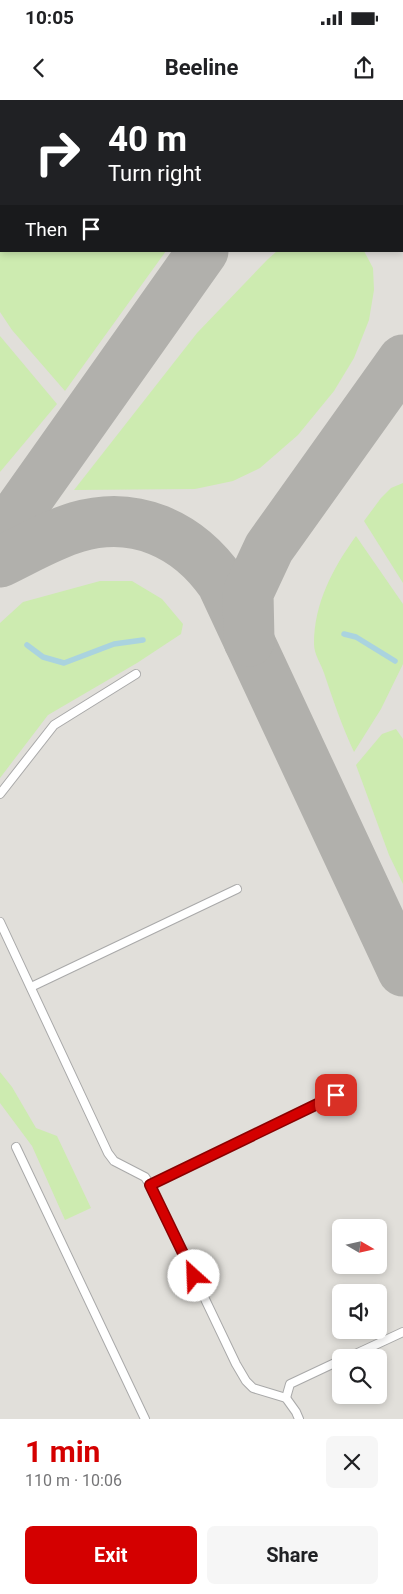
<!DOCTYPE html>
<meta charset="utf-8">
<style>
:root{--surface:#fff;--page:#f6f6f6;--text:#202124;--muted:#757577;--accent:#d40000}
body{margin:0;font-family:Roboto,sans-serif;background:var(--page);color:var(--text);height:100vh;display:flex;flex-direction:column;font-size:19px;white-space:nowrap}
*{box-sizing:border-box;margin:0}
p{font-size:16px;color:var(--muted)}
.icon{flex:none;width:28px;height:28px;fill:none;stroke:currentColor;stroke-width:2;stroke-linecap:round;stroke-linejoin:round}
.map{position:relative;height:1319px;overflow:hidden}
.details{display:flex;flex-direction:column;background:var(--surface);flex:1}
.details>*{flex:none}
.hud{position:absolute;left:0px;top:0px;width:404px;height:152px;box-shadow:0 2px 8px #0003;background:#202124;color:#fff;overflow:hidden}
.needle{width:32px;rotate:99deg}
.fabs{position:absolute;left:332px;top:1119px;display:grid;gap:10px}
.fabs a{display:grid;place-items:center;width:55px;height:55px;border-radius:8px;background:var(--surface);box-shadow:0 2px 8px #0003;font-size:25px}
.pin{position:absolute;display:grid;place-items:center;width:42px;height:42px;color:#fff;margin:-21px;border-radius:10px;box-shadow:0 2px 8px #0006}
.me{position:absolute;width:55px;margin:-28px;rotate:335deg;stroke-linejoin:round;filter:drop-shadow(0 0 4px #0008)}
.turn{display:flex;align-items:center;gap:18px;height:105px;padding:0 25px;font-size:22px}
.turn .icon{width:65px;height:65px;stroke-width:2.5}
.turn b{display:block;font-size:35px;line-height:42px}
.then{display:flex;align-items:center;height:48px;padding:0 25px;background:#0003;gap:10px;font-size:19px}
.round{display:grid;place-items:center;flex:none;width:52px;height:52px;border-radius:8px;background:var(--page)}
.overview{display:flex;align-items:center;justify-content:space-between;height:85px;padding:0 25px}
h1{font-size:30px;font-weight:700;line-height:38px;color:var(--accent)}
.button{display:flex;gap:10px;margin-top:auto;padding:10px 25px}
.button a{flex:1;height:58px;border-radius:8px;background:var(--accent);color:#fff;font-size:20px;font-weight:700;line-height:58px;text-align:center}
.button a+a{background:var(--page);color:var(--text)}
.status{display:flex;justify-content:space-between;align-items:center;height:35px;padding:0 25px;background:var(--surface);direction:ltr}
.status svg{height:14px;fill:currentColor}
header{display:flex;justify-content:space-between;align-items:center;height:65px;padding:0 25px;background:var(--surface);font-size:22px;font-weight:700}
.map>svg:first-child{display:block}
</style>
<div class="status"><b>10:05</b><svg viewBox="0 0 49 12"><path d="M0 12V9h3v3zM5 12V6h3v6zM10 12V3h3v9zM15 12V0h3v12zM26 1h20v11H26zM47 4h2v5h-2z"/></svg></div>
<header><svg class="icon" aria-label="back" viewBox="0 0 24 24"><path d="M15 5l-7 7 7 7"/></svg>Beeline<svg class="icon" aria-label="share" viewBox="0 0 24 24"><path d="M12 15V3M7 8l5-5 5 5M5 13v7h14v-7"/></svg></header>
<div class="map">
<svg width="403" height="1319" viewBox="0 0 403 1319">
<rect width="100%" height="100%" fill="#f2efe9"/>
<!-- airport -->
<path fill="#e1dfda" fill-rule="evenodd" d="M0,0H403V1319H0ZM1,1H402V151H1ZM341,1128H379V1165H341ZM341,1192H379V1230H341ZM341,1258H379V1295H341Z"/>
<!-- grass -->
<g fill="#cdebb0">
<polygon points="0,0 240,0 237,1 1,1 1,108 0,109"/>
<polygon points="1,127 1,151 166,151 65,291 12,230 0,212 0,128"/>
<polygon points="277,151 364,151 373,168 374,190 369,220 354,258 334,291 298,335 260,368 233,381 195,389 74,390 197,233 267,160"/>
<polygon points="0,236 57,304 0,372"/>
<polygon points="403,383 403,483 364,421 381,398 391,388"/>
<path d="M356,436L403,504V564L381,609L354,652C342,626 333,600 324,573C321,564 314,554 314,544C314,503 333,468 356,436Z"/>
<polygon points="100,481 132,481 162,499 183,524 181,534 137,563 48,615 0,678 0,523 23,502"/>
<polygon points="396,629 403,639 403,784 389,755 356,665 382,634"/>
<polygon points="0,972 12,987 36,1028 57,1036 91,1108 65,1120 32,1046 0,1003"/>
</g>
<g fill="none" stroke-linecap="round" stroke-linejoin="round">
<!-- stream -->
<g stroke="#aad3df" stroke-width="5.5">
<polyline points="344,534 356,537 395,561"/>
<polyline points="27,545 43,557 64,563 114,544 143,540"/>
</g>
<!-- taxiway -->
<g stroke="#b1b0ac" stroke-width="51">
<polyline points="367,0 367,1"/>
<polyline points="310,1 311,0"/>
<polyline points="402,77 403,79"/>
<polyline points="0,438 203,151"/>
<path d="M0,462C25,450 50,435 77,427C135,410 188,434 222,483L403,871"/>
<polyline points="249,541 248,493 269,448 403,260"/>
</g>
<!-- service casing -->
<g stroke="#a9a9a9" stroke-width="10">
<g id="service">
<polyline points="0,694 54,625 136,574"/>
<polyline points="0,822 108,1053 114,1061 145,1077 152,1088 236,1264 246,1281 253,1288 286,1298 296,1312 299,1319"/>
<polyline points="31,887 237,789"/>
<polyline points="16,1047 145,1319"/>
<polyline points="150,1085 336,995"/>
<polyline points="347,1258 403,1232"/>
<polyline points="286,1298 290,1284 341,1260"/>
</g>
</g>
<!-- service -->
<use href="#service" stroke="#fff" stroke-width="8"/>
</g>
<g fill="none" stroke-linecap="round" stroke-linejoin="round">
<!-- route casing -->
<g stroke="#8a0000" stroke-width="12">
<polyline id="route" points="194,1176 150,1085 336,995"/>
</g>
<!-- route -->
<use href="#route" stroke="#d40000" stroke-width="9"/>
</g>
</svg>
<div class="fabs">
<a><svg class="needle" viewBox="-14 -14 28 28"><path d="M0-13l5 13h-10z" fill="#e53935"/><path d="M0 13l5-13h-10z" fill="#757577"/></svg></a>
<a><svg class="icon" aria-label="sound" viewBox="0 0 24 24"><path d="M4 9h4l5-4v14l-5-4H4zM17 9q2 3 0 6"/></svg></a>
<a><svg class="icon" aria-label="search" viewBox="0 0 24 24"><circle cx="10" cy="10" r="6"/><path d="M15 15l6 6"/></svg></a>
</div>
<div class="pin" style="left:336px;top:995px;background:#d93025"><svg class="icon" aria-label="arrive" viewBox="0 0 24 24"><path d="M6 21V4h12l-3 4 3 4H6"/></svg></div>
<svg class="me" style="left:194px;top:1176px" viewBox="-20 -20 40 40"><circle r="19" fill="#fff"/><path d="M0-13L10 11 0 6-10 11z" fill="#d40000"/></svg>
<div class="hud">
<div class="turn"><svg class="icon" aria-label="right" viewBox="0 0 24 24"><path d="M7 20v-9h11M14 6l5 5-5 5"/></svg><div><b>40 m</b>Turn right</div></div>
<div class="then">Then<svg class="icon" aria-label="arrive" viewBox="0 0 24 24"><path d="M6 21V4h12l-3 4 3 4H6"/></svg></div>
</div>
</div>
<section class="details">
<div class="overview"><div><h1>1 min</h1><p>110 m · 10:06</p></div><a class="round"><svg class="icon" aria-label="close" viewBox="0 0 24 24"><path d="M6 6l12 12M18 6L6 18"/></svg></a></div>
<div class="button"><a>Exit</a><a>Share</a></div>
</section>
